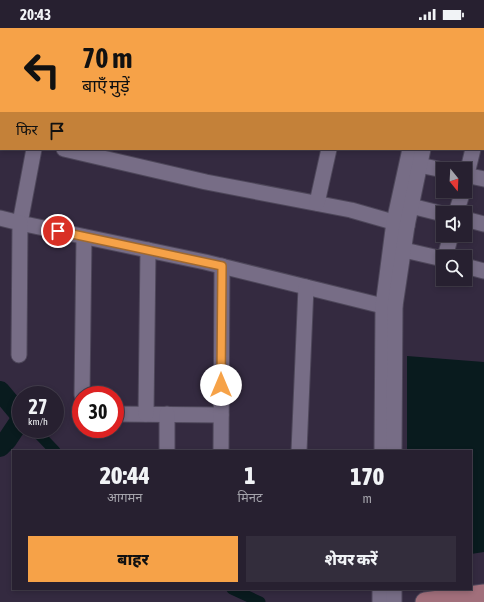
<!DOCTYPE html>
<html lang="hi">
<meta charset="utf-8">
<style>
:root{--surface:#272030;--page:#332d3c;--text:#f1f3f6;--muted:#a4a3ab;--line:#433e4c;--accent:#f6a248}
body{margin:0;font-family:"Asap Condensed","Noto Sans Devanagari",sans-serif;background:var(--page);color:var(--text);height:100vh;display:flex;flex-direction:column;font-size:15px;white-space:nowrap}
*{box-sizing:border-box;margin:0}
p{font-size:13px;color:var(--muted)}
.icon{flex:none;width:22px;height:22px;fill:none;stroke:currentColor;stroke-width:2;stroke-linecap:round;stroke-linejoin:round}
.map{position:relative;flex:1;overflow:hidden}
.side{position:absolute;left:12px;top:422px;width:460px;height:140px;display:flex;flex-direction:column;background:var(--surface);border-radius:0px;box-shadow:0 2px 6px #0003,0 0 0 1px var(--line)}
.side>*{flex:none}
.banner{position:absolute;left:0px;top:0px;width:484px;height:122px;box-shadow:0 2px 6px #0003,0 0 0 1px var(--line);background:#f6a248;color:#111;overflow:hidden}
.needle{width:26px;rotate:162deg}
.fabs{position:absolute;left:436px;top:134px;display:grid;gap:8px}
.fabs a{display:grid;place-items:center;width:36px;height:36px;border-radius:0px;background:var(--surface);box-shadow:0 2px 6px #0003,0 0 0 1px var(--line);font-size:20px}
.speed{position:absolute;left:12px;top:358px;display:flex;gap:8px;font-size:20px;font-weight:700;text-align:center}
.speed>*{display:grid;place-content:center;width:52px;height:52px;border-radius:50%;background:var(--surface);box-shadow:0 2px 6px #0003,0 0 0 1px var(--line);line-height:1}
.speed small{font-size:10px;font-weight:400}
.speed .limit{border:6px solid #d22;background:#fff;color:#111}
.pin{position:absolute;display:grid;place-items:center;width:34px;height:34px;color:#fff;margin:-17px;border:2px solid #fff;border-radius:50%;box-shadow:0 1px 4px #0007}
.me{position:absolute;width:44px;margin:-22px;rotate:0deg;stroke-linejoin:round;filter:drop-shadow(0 0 3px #0008)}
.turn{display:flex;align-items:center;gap:14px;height:84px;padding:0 16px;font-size:18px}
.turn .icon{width:52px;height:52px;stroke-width:2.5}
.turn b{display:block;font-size:28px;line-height:34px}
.then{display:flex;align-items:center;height:38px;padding:0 16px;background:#0003;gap:8px;font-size:15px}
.eta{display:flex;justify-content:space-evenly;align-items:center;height:68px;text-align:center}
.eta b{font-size:24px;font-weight:800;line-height:28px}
.action{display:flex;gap:8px;margin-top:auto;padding:8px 16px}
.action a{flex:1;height:46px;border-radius:0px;background:var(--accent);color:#111;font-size:16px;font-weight:800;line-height:46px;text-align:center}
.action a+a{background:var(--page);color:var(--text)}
.status{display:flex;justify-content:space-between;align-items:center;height:28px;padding:0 20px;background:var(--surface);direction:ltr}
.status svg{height:11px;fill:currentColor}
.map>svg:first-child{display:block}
</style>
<div class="status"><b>20:43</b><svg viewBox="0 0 49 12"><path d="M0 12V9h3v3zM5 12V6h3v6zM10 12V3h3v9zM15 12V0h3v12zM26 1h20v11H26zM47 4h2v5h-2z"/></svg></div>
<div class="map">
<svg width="484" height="574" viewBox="0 0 484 574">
<rect width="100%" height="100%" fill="#342a40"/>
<!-- water -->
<polygon fill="#091b1e" points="407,328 484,334 484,524 471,526 471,423 407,423"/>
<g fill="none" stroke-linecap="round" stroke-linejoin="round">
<!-- canal -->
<g stroke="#091b1e" stroke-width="11">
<polyline points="34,401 55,423"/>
<polyline points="232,561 260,574"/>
</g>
<!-- river -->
<g stroke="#091b1e" stroke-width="20">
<polyline points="0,363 21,388"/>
<polyline points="0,419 7,412 21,391"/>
</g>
<!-- minor casing -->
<g stroke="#4e475a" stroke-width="17">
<g id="minor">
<polyline points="61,1 61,0"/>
<polyline points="143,1 143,0"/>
<polyline points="191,1 191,0"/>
<polyline points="271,1 271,0"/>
<polyline points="356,1 356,0"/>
<polyline points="436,1 436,0"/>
<polyline points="450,1 450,0"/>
<polyline points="483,48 484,48"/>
<polyline points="483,69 484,64"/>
<polyline points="483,91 484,91"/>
<polyline points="0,107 1,107"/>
<polyline points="34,121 20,195 205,234 383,278 395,278"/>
<polyline points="64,121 206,154 351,182 407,198"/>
<polyline points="419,137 443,142"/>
<polyline points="465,147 484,151"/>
<polyline points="465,154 473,121"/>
<polyline points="317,175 329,121"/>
<polyline points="411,178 443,186"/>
<polyline points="456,185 463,163"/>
<polyline points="0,190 20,195 19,327"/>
<polyline points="465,191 484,196"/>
<polyline points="404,222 443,231"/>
<polyline points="445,229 451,207"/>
<polyline points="465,238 484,243"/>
<polyline points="82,367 84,209"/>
<polyline points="115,386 221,387"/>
<polyline points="146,386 148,222"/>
<polyline points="167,423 167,386"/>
<polyline points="221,423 222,238"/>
<polyline points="299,423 306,259"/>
<polyline points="382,423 383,278 394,194 410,121"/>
<polyline points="394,423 395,278 407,198 423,121"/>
<polyline points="380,574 380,561"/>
<polyline points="394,574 394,561"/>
</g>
</g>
<!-- major casing -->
<g stroke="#4e475a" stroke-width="21">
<polyline id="major" points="425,574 484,566"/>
</g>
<!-- minor -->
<use href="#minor" stroke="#776d86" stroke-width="15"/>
<!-- major -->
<use href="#major" stroke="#a16f7b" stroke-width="19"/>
</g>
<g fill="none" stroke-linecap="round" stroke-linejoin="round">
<!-- route casing -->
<g stroke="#a0692f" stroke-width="10">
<polyline id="route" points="58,203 222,238 221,357"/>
</g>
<!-- route -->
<use href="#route" stroke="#f6a248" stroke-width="7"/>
</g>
</svg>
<div class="fabs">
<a><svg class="needle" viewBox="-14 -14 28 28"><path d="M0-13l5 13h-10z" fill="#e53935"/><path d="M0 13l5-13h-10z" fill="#a4a3ab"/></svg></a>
<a><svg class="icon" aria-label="sound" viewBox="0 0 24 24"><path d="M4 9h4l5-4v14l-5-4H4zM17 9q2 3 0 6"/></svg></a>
<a><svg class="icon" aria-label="search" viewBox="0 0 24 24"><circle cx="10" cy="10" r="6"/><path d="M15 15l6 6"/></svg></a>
</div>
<div class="speed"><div>27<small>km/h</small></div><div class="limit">30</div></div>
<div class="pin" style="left:58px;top:203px;background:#d93025"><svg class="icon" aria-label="arrive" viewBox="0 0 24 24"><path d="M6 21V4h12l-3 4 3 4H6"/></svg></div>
<svg class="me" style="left:221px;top:357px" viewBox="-20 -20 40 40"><circle r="19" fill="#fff"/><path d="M0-13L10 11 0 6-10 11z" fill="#f6a248"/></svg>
<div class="banner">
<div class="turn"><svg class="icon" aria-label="left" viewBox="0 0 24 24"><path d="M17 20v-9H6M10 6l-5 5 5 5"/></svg><div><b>70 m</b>बाएँ मुड़ें</div></div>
<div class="then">फिर<svg class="icon" aria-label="arrive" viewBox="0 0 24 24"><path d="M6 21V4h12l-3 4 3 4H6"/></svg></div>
</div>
<section class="side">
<div class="eta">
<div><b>20:44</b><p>आगमन</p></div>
<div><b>1</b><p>मिनट</p></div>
<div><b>170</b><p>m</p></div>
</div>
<div class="action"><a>बाहर</a><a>शेयर करें</a></div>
</section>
</div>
